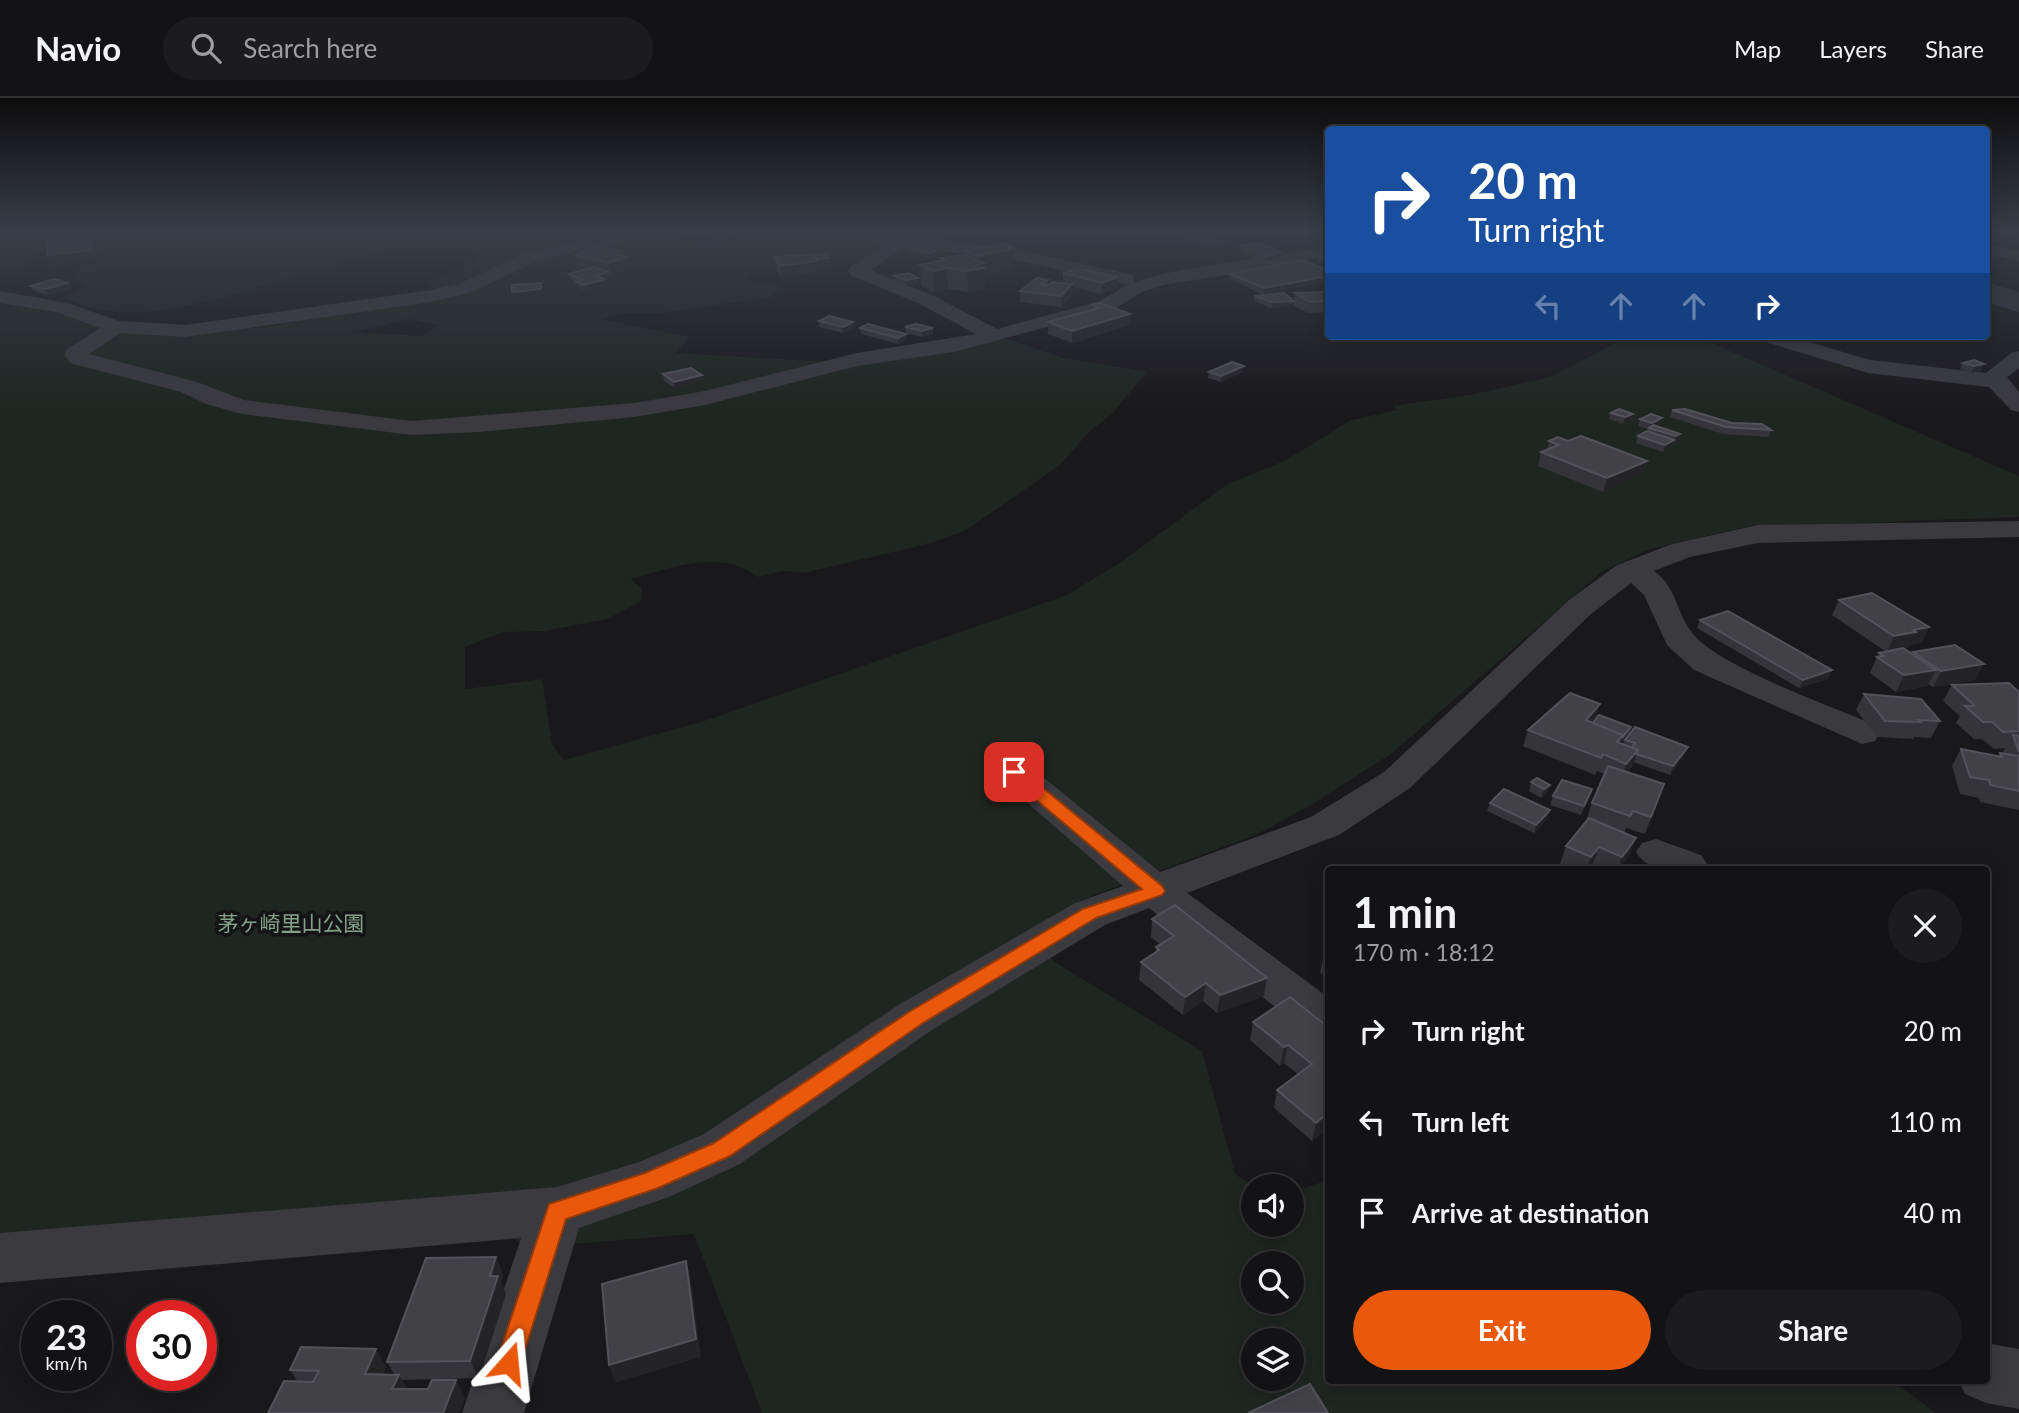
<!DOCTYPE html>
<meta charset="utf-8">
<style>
:root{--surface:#131214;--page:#1c1b1d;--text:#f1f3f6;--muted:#9d9ea0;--line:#323234;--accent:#ea580c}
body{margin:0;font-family:Lato,"Noto Sans JP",sans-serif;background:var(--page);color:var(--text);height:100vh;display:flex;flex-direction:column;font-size:26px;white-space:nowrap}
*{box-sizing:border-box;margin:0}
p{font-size:23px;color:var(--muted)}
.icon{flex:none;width:38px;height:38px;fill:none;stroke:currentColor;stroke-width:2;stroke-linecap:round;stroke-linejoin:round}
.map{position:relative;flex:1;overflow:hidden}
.drawer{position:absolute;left:1325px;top:768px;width:665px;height:518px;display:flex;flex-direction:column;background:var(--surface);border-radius:7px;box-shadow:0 4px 18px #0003,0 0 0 2px var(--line)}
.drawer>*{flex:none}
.guide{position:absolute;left:1325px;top:28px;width:665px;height:214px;border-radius:7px;box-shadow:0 4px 18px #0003,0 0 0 2px var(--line);background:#1a4fa0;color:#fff;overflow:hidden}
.fabs{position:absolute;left:1241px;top:1076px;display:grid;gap:14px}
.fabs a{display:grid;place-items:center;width:63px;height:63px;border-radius:50%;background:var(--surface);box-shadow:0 4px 18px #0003,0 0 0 2px var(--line);font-size:35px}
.speed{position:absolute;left:21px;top:1202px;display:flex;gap:14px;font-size:35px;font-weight:700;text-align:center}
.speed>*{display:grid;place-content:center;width:91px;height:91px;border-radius:50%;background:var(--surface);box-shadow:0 4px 18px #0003,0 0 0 2px var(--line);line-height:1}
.speed small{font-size:18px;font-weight:400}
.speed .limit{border:10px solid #d22;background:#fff;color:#111}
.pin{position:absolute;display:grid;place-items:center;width:60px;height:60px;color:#fff;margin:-30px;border-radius:14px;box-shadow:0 4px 10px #0006}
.me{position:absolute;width:77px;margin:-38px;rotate:18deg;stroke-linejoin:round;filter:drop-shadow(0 0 5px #0008)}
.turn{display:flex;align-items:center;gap:24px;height:147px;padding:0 28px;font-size:32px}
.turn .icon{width:91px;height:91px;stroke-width:2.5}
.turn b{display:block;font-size:49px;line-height:60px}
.lanes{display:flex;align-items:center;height:66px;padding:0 28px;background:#0003;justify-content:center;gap:35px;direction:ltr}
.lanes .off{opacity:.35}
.round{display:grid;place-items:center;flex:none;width:74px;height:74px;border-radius:37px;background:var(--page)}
.head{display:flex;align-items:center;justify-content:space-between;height:119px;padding:0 28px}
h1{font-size:42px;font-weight:700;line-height:52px}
.button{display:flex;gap:14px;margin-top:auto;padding:14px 28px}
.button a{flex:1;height:80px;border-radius:42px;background:var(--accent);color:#fff;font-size:28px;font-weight:700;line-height:80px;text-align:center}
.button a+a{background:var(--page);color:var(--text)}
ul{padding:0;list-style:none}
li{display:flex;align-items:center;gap:21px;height:91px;padding:0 28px}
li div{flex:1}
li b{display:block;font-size:26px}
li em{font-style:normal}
header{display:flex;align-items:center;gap:42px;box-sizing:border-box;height:98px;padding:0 35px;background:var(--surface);border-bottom:2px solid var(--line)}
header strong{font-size:33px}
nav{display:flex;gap:38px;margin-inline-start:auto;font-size:24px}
.search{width:490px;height:63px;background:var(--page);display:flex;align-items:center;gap:18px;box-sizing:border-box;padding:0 24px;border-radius:38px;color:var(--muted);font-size:26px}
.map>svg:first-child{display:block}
</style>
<header>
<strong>Navio</strong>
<div class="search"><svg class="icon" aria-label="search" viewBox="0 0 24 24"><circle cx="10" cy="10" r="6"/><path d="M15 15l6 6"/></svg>Search here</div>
<nav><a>Map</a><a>Layers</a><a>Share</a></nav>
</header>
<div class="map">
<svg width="2019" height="1315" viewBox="0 0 2019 1315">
<rect width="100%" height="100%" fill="#19181a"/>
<!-- green -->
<path fill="#1f2520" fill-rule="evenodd" d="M103,132H612L655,136L699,147L720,146L770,134L813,132L893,146L899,155L895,160C845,166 797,162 748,173L747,184L782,188L770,199L661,215H624L599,221L690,239L675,255L812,263L882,262L1006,241L1063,260L1147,274L1111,317L1090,333L1060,367L965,433L927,446L804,475L783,473L758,479C721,450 671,470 631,481L642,491L641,503L608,521L544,533L504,534L465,549V591L542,581L552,646L564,662L704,623L1067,497L1124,462L1226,387L1286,362L1351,322L1398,312L1392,308L1470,297L1551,279L1617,244L1618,238H1695L2019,378V419L1745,429L1650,451L1603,473L1391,656L1311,707L1258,736L1081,802L1021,837L1061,868L1202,953L1235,1076L1255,1088L1253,1127H1292V1094L1328,1082V1283H1892L1936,1315H762L694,1136L525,1150L474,1099L0,1141V201L123,223L259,230L445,199L432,190L430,183L472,165L480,156C351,122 177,257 65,200L87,189L71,180L81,169L108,162L91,147L38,154L27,167L0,171V142L10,137ZM410,221L437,227L422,238L355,234ZM1253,1166H1292V1204H1253ZM1253,1242H1292V1281H1253Z"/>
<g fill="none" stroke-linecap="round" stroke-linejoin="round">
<!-- river -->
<polygon fill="#2f353d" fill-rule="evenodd" points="1986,184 2019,194 2019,214 1986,204"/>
<!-- minor -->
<g fill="#3a3a3f" fill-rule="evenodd">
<path d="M631,132H660L658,136L537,163L472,194L431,204L185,239L120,235L89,256L197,284L244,302L412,323L634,305L705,293L857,255L976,236L920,206L850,177L848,173L850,169L886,147L841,136L839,132H865L1017,152L1134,177V184C1197,164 1264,163 1328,147V157L1296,166L1163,187L1142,194L1114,211L954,254L857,268L705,307L634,319L479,334L412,337L242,316L206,306L181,294L70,265L64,256L67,251L100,230L56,214L0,205V193L67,205L119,223L185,227L431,192L459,186L525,155ZM911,150L1017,162L1127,187L1100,203L997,231L934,198L871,172L894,156Z"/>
<polygon points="1986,146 2019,153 2019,163 1986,156"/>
<polygon points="1756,238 1789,238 1870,262 1986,275 2011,255 2019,253 2019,270 2007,279 2019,294 2019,314 2011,312 1989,289 1868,275 1759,242"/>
<path d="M2019,423V439L1758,445L1690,459L1654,473C1677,489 1677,517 1693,536C1720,569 1831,608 1875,627L1880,635L1875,643L1862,646L1694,572L1667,547L1644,497L1631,485L1591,516L1410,690L1339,737L1187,795L1328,899V942L1311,937L1149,810L1105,827L932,932L740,1066L669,1099L579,1130L524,1315H462L521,1140L0,1185V1135L557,1089L639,1064L704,1036L900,906L1075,805L1123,788L1001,682L995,674L1001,666L1014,663L1027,666L1160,774L1311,719L1384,674L1569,502L1617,467L1672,446L1758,427Z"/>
<path d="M1656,741L1701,757L1711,772C1686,772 1651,779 1636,754L1642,745Z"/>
<polygon points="1986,1245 2019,1251 2019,1311 1986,1305 1965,1296 1959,1283 1986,1283"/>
</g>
</g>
<!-- wall -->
<g fill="#353438">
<polygon points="676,131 735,131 736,137 719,143 695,136 694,133 689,135"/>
<polygon points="1180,131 1223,131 1230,144 1215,148 1179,138"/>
<polygon points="899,147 933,147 933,151 937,158 928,160 899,152"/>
<polygon points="1241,148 1280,160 1266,163 1240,154"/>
<polygon points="964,153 1014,171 985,178 984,191 968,194 948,191 934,194 921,188 920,167 940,162 940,160 964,157"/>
<polygon points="1328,156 1328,168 1316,164 1317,158"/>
<polygon points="576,157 625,158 628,159 630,170 610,176 608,175 609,180 605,181 606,186 585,192 577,189 576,184 570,182 569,176 589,170 578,168"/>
<polygon points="775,159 829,160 830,170 818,172 818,174 781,179 776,170"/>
<polygon points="1081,171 1117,190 1102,196 1072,189 1072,197 1061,209 1020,204 1020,193 1048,182 1048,187 1063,185 1063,175"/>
<polygon points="1328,172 1328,193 1325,191 1326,186 1322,184 1263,196 1229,181 1230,176"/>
<polygon points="894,178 918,180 918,185 906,188 895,183"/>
<polygon points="68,185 71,190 48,197 33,193 31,188"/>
<polygon points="1328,194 1328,214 1308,215 1293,207 1293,208 1271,210 1254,203 1254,198 1294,202 1295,195"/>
<polygon points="1092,207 1130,216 1129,227 1072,245 1048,236 1048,224 1092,211"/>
<polygon points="819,223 854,230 843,235 819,229"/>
<polygon points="905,229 933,230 933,236 922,239 906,235"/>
<polygon points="860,230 906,242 898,246 861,236"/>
<polygon points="1974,262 1981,272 1971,275 1960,271 1963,265"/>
<polygon points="1209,274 1243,274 1221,284 1208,280"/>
<polygon points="663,276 702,283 675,290 664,283"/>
<polygon points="1672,312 1732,325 1771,332 1769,339 1723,336 1670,319"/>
<polygon points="1611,315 1633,316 1631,323 1623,326 1609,321"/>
<polygon points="1662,320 1660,327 1656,328 1680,336 1678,343 1673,345 1672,348 1663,354 1636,345 1638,338 1648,333 1648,331 1638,328 1640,321"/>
<polygon points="1549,343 1568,343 1647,363 1643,376 1603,394 1538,368 1541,354 1547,352"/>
<polygon points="1839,502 1929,529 1921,545 1909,547 1908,550 1904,551 1912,556 1913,554 1975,582 1933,589 1928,586 1927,588 1896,594 1870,575 1879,555 1885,553 1832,517"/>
<polygon points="1700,522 1828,581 1799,590 1697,530"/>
<polygon points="1952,587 2019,594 2019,712 1980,704 1979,700 1960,696 1952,668 1961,651 1998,658 2000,655 2003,655 2003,654 2005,650 1994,651 1982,641 1974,641 1956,625 1960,618 1943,603"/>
<polygon points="1864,596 1940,623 1931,640 1914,639 1913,641 1877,639 1856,612"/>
<polygon points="1595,621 1631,629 1628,638 1621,645 1623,646 1625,642 1688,649 1684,657 1670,677 1633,664 1632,669 1627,674 1664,686 1645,736 1626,730 1624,735 1629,758 1618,772 1605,772 1593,766 1589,772 1573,772 1560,766 1566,748 1587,723 1586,723 1592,705 1605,676 1597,673 1595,677 1523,648 1528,632"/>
<polygon points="1537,680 1547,695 1541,700 1529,693 1531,684"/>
<polygon points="1592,691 1581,717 1550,707 1553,698"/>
<polygon points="1490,705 1547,721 1534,735 1487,713"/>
<polygon points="1152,821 1267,880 1264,898 1217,915 1203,903 1183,917 1139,882 1141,864 1156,854 1156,849 1161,847 1151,839"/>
<polygon points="1328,854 1328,881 1320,874 1324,856"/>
<polygon points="1253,924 1328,929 1328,1030 1312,1043 1274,1010 1277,992 1298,976 1284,965 1280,968 1250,942"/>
<polygon points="496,1159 503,1177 501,1185 506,1196 479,1280 401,1282 407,1291 465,1300 298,1284 290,1272 386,1269 383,1276 394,1276 387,1264"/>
</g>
<!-- shaded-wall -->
<g fill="#242326">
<polygon points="15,131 31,131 16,135"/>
<polygon points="722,131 735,131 736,137 719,143 717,133"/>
<polygon points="1231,133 1230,144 1215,148 1216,137"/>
<polygon points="86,137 91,147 93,145 97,156 97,162 51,168 47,157 86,146"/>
<polygon points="1014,150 1014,171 985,178 984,191 968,194 967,173 978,166 978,158"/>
<polygon points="937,152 937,158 928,160 928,155"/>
<polygon points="624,153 625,160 628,159 630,170 610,176 608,165 616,156"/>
<polygon points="1280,154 1280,160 1266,163 1267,158"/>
<polygon points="829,160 830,170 818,172 818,174 781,179 780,168 816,161"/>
<polygon points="947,170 948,191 934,194 933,173"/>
<polygon points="608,174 609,180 596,183 595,178"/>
<polygon points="1117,179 1117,190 1102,196 1102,185"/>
<polygon points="1322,179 1322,184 1263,196 1264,190"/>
<polygon points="918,180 918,185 906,188 906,182"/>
<polygon points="605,181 606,186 585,192 584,187"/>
<polygon points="68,185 71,190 48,197 45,191"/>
<polygon points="541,185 542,197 513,199 512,194"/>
<polygon points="1072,186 1072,197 1061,209 1061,198"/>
<polygon points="1294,203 1293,208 1271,210 1272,204"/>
<polygon points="1130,216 1129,227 1072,245 1072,233"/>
<polygon points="853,224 854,230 843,235 843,229"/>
<polygon points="933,230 933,236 922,239 922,233"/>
<polygon points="906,236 906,242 898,246 898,240"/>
<polygon points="1984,266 1981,272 1971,275 1974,268"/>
<polygon points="1244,268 1243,274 1221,284 1221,278"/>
<polygon points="702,277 702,283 675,290 674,284"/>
<polygon points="1633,316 1631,323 1623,326 1625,319"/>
<polygon points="1662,320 1660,327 1652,331 1650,330 1652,325"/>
<polygon points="1680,336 1678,343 1674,345 1676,338"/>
<polygon points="1674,342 1672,348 1663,354 1665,347"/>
<polygon points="1647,363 1643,376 1603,394 1607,380"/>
<polygon points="1929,529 1921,545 1909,547 1908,550 1887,554 1894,538 1913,532"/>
<polygon points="1984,566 1975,582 1933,589 1941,573"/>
<polygon points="1832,572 1828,581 1799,590 1803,582"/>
<polygon points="1936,572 1927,588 1896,594 1904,577"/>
<polygon points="1600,606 1595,623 1580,639 1586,622"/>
<polygon points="1631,629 1628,638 1619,648 1617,653 1611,660 1617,644"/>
<polygon points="1688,649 1684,657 1670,677 1673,668"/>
<polygon points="1638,652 1632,669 1620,683 1626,666"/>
<polygon points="1550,687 1547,695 1541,700 1544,691"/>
<polygon points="1550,712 1547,721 1534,735 1536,727"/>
<polygon points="1636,740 1629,758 1618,772 1617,772 1622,759"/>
<polygon points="1599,749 1593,766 1589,772 1586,772 1591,759"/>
<polygon points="1267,880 1264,898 1217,915 1220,897"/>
<polygon points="1206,885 1203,903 1183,917 1185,899"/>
<polygon points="1288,947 1284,965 1280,968 1284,949"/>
<polygon points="1328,1015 1328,1030 1312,1043 1316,1025"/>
<polygon points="496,1159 503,1177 501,1185 506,1196 479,1280 470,1263 490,1178"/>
<polygon points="686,1163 691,1181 701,1259 615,1285 609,1267"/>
<polygon points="376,1251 386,1269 376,1293 365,1276"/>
<polygon points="399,1277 408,1294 392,1291"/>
<polygon points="456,1282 465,1300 459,1315 443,1315"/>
</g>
<!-- building -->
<g fill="#424146" stroke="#525258" stroke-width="2">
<polygon points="1195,131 1223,131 1231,133 1216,137"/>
<polygon points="86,137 86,146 93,145 92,152 47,157 48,142"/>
<polygon points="914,142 933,147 927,150 937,152 928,155 899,147"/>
<polygon points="1258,144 1280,154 1267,158 1241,148"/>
<polygon points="1002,145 1014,150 978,158 964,153"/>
<polygon points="596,149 624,153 616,156 628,159 608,165 576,157"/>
<polygon points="826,156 829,160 816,161 817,163 780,168 775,159"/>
<polygon points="1328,156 1328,162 1317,158"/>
<polygon points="966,157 984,165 977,167 984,170 967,173 947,170 933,173 920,167 944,162 940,160"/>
<polygon points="1302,162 1328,172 1328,180 1326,180 1327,181 1322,179 1264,190 1230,176"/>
<polygon points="593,169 608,174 595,178 605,181 584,187 576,184 582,182 569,176"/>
<polygon points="1081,171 1117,179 1102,185 1063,175"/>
<polygon points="909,175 918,180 906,182 894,178"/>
<polygon points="1037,180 1048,182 1041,186 1048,187 1052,184 1072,186 1061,198 1020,193"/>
<polygon points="54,181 68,185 45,191 31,188"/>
<polygon points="541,185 541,191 512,194 512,187"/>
<polygon points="1328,194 1328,203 1310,204 1295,195"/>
<polygon points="1284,195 1294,203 1272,204 1254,198"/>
<polygon points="1100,205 1130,216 1072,233 1048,224 1099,210 1092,207"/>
<polygon points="829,218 853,224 843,229 819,223"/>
<polygon points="868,226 906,236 898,240 860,230"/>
<polygon points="916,226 933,230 922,233 905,229"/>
<polygon points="1974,262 1984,266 1974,268 1963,265"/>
<polygon points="1232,264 1244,268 1221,278 1209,274"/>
<polygon points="691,270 702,277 674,284 663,276"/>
<polygon points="1619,311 1633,316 1625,319 1611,315"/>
<polygon points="1685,311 1732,325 1762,326 1771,332 1726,329 1672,312"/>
<polygon points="1651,316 1662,320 1652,325 1640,321"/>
<polygon points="1653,327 1680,336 1676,338 1649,330"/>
<polygon points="1647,333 1674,342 1665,347 1638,338"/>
<polygon points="1581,338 1647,363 1607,380 1541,354 1559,347 1549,343 1558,339 1568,343"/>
<polygon points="1872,495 1929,529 1913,532 1916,534 1894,538 1839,502"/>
<polygon points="1728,513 1832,572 1803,582 1700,522"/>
<polygon points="1955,547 1984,566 1941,573 1913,554"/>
<polygon points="1903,550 1936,572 1904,577 1877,559 1884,558 1879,555"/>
<polygon points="2009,585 2019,594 2019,633 2003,634 1992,624 1983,624 1965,608 1975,608 1952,587"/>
<polygon points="1570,595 1600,606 1586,622 1623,637 1617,644 1638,652 1626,666 1603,656 1601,660 1528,632"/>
<polygon points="1864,596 1921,601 1940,623 1919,622 1921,624 1885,623"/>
<polygon points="1599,617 1631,629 1622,640 1623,637 1593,625"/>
<polygon points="1635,629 1688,649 1673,668 1636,656 1638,652 1632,649 1635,645 1625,642"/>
<polygon points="2013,637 2019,638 2019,654"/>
<polygon points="1961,651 2002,659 2000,655 2019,658 2019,693 1990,687 1989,682 1970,679"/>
<polygon points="1608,668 1664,686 1651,719 1633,713 1630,718 1592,705"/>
<polygon points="1537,680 1550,687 1544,691 1531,684"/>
<polygon points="1562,682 1592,691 1584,708 1553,698"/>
<polygon points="1504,691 1550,712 1536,727 1490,705"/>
<polygon points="1589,720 1636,740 1622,759 1599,749 1591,759 1566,748"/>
<polygon points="1175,807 1267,880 1220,897 1206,885 1185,899 1141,864 1159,852 1156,849 1174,838 1152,821"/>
<polygon points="1290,899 1328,929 1328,1015 1316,1025 1277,992 1312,966 1288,947 1284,949 1253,924"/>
<polygon points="496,1159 490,1178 498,1178 470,1263 387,1264 426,1160"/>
<polygon points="686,1163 696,1241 609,1267 602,1186"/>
<polygon points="301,1249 376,1251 365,1276 399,1277 392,1291 428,1291 432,1282 456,1282 443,1315 268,1315 284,1283 313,1284 319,1273 290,1272"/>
<polygon points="1310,1286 1328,1315 1248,1315"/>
</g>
<!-- sky -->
<linearGradient id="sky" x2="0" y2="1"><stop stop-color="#0e0d0e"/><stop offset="0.42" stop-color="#383d49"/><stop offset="1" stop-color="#383d49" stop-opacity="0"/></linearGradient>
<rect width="2019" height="316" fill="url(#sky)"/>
<!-- route -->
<polygon fill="#ea580c" stroke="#983908" stroke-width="2" points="1014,669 1020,671 1162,788 1165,793 1162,797 1096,820 923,925 730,1058 658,1090 566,1121 518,1274 509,1277 500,1274 496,1265 549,1106 645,1075 714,1045 909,914 1083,811 1142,791 1008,678 1006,674"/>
<g text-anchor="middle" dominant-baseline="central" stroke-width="7" stroke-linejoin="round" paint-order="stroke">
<!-- park labels -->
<g font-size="21" fill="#84a28a" stroke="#141315">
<text x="291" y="824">茅ヶ崎里山公園</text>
</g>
</g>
</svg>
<div class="fabs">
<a><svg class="icon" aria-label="sound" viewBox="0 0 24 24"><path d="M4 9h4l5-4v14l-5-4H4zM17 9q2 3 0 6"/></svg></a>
<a><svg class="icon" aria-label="search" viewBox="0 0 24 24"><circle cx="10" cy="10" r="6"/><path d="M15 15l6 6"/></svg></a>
<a><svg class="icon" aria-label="layers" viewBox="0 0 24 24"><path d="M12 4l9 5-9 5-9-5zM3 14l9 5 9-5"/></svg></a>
</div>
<div class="speed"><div>23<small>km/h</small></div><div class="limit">30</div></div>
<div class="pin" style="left:1014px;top:674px;background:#d93025"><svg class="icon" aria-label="arrive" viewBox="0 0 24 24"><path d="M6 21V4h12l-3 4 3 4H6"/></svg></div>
<svg class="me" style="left:509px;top:1265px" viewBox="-20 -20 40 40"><path d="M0-17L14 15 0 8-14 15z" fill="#ea580c" stroke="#fff" stroke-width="4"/></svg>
<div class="guide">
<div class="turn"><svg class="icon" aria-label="right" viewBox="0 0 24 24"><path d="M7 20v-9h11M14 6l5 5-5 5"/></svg><div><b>20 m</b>Turn right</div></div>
<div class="lanes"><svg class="icon off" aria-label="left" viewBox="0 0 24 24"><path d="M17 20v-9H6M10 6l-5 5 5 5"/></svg><svg class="icon off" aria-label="ahead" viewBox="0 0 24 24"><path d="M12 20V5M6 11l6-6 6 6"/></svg><svg class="icon off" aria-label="ahead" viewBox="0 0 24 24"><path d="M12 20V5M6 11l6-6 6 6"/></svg><svg class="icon" aria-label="right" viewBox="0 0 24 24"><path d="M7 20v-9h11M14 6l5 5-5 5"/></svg></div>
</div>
<section class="drawer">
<div class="head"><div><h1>1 min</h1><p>170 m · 18:12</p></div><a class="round"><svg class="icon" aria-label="close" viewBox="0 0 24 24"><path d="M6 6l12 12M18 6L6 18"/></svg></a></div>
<ul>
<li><svg class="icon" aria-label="right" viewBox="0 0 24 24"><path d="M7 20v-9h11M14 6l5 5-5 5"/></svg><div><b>Turn right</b></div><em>20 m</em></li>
<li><svg class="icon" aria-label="left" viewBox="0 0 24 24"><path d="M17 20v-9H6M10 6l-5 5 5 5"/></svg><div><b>Turn left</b></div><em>110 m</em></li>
<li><svg class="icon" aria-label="arrive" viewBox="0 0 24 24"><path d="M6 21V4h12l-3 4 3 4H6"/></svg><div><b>Arrive at destination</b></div><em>40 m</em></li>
</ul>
<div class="button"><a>Exit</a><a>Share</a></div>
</section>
</div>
